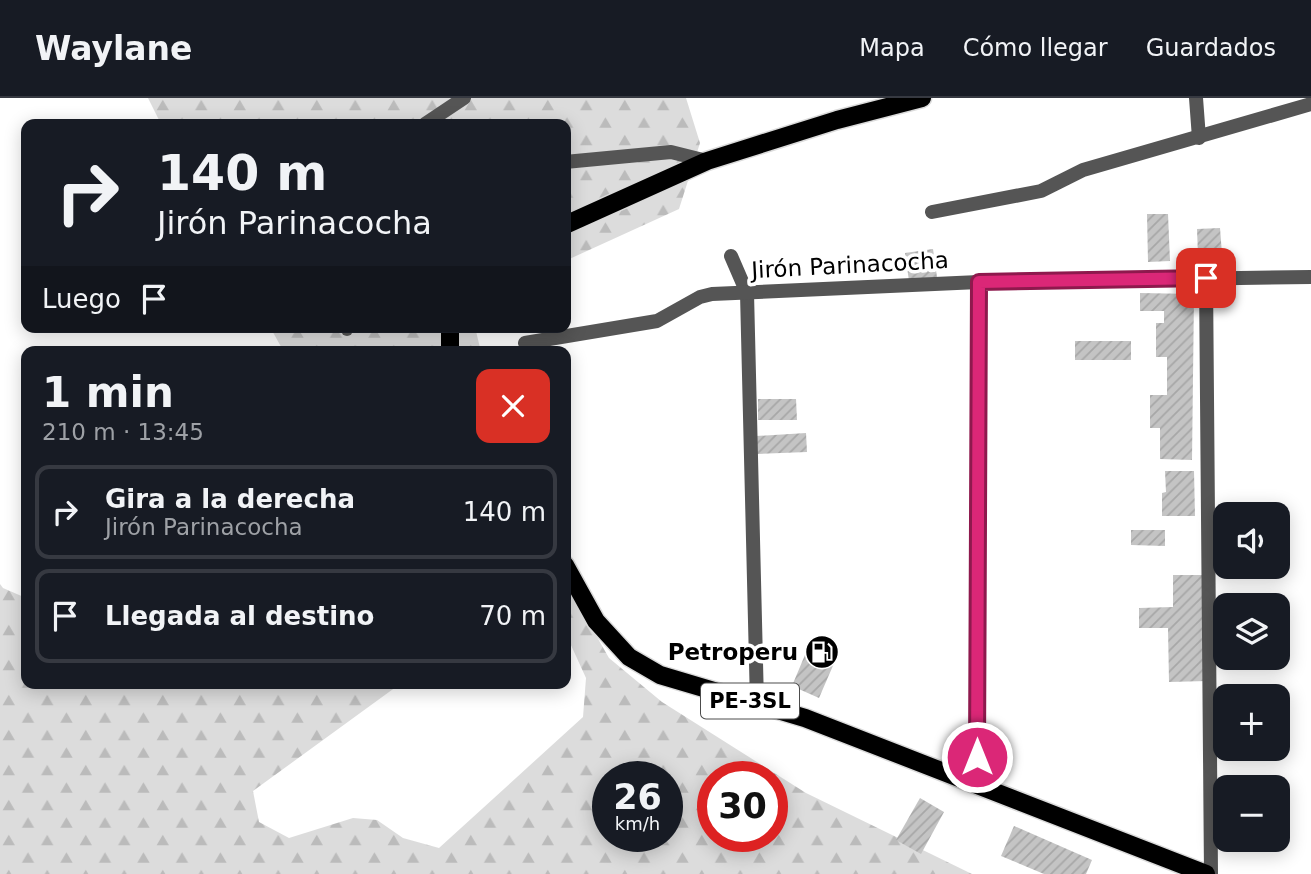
<!DOCTYPE html>
<html lang="es">
<meta charset="utf-8">
<style>
:root{--surface:#171b24;--page:#242831;--text:#f1f3f6;--muted:#9ea1a6;--line:#363941}
body{margin:0;font-family:"DejaVu Sans",sans-serif;background:var(--page);color:var(--text);height:100vh;display:flex;flex-direction:column;font-size:26px;white-space:nowrap}
*{box-sizing:border-box;margin:0}
p{font-size:23px;color:var(--muted)}
.icon{flex:none;width:38px;height:38px;fill:none;stroke:currentColor;stroke-width:2;stroke-linecap:round;stroke-linejoin:round}
.map{position:relative;flex:1;overflow:hidden}
.side{position:absolute;left:21px;top:248px;width:550px;height:343px;display:flex;flex-direction:column;background:var(--surface);border-radius:14px;box-shadow:0 4px 18px #0003}
.side>*{flex:none}
.guide{position:absolute;left:21px;top:21px;width:550px;height:214px;border-radius:14px;box-shadow:0 4px 18px #0003;background:#171b24;color:var(--text);overflow:hidden}
.tools{position:absolute;left:1213px;top:404px;display:grid;gap:14px}
.tools a{display:grid;place-items:center;width:77px;height:77px;border-radius:14px;background:var(--surface);box-shadow:0 4px 18px #0003;font-size:35px}
.speed{position:absolute;left:592px;top:663px;display:flex;gap:14px;font-size:35px;font-weight:700;text-align:center}
.speed>*{display:grid;place-content:center;width:91px;height:91px;border-radius:50%;background:var(--surface);box-shadow:0 4px 18px #0003;line-height:1}
.speed small{font-size:18px;font-weight:400}
.speed .limit{border:10px solid #d22;background:#fff;color:#111}
.pin{position:absolute;display:grid;place-items:center;width:60px;height:60px;color:#fff;margin:-30px;border-radius:14px;box-shadow:0 4px 10px #0006}
.me{position:absolute;width:77px;margin:-38px;rotate:0deg;stroke-linejoin:round;filter:drop-shadow(0 0 5px #0008)}
.turn{display:flex;align-items:center;gap:24px;height:147px;padding:0 21px;font-size:32px}
.turn .icon{width:91px;height:91px;stroke-width:2.5}
.turn b{display:block;font-size:49px;line-height:60px}
.then{display:flex;align-items:center;height:66px;padding:0 21px;background:#0003;gap:14px;font-size:26px}
.round{display:grid;place-items:center;flex:none;width:74px;height:74px;border-radius:14px;background:var(--page)}
.summary{display:flex;align-items:center;justify-content:space-between;height:119px;padding:0 21px}
h1{font-size:42px;font-weight:700;line-height:52px}
ul{padding:0;list-style:none}
li{display:flex;align-items:center;gap:21px;height:94px;margin:0 14px 10px;padding:0 7px;border:4px solid var(--line);border-radius:14px}
li div{flex:1}
li b{display:block;font-size:26px}
li em{font-style:normal}
header{display:flex;align-items:center;gap:42px;box-sizing:border-box;height:98px;padding:0 35px;background:var(--surface);border-bottom:2px solid var(--line)}
header strong{font-size:33px}
nav{display:flex;gap:38px;margin-inline-start:auto;font-size:24px}
.map>svg:first-child{display:block}
</style>
<header>
<strong>Waylane</strong>
<nav><a>Mapa</a><a>Cómo llegar</a><a>Guardados</a></nav>
</header>
<div class="map">
<svg width="1311" height="776" viewBox="0 0 1311 776">
<defs>
<pattern id="forest-firs" width="22" height="20" patternUnits="userSpaceOnUse" patternTransform="scale(1.75)"><rect width="22" height="20" fill="#dcdcdc"/><path d="M5 1l3.5 6h-7zM16 11l3.5 6h-7z" fill="#bbb"/></pattern>
<pattern id="building-hatch" width="6" height="6" patternUnits="userSpaceOnUse" patternTransform="scale(1.75)"><rect width="6" height="6" fill="#c4c4c4"/><path d="M-1 1l2-2M0 6l6-6M5 7l2-2" fill="none" stroke="#a7a7a7"/></pattern>
</defs>
<rect width="100%" height="100%" fill="#fff"/>
<!-- forest -->
<g fill="url(#forest-firs)" fill-rule="evenodd">
<polygon points="148,0 686,0 700,45 679,111 565,163 565,26 161,26"/>
<polygon points="270,229 475,229 481,254 284,254"/>
<path d="M565,483L609,560L662,604L806,695L972,776H0V486L3,490L26,500V586H400L253,693L259,724L289,740L353,720L377,722L403,740L439,750L583,619L586,580L565,534ZM607,679H667V738H607ZM712,679H772V738H712Z"/>
</g>
<!-- building -->
<g fill="url(#building-hatch)">
<polygon points="1147,116 1168,116 1170,163 1148,164"/>
<polygon points="1220,130 1222,156 1198,157 1197,131"/>
<polygon points="933,151 937,179 909,183 905,155"/>
<polygon points="1140,195 1194,196 1192,362 1160,361 1160,330 1150,330 1150,297 1167,297 1167,259 1156,259 1156,225 1164,225 1164,213 1140,213"/>
<rect x="1075" y="243" width="56" height="19"/>
<polygon points="758,301 796,301 797,322 758,322"/>
<polygon points="806,335 807,354 757,356 756,338"/>
<polygon points="1165,373 1194,373 1195,418 1162,418 1162,395 1166,394"/>
<polygon points="1131,432 1165,432 1165,448 1131,447"/>
<polygon points="1173,477 1205,477 1207,583 1169,584 1168,530 1139,530 1139,510 1173,509"/>
<polygon points="807,552 835,563 819,600 792,588"/>
<polygon points="920,700 944,714 921,756 896,742"/>
<polygon points="1014,728 1092,762 1086,776 1044,776 1001,758"/>
</g>
<g fill="none" stroke-linecap="round" stroke-linejoin="round">
<!-- primary casing -->
<g stroke="#dbdbdb" stroke-width="21">
<g id="primary">
<polyline points="565,127 707,63 837,22 922,0"/>
<polyline points="450,229 450,254"/>
<polyline points="565,467 596,523 629,559 660,577 805,620 1206,776"/>
</g>
</g>
<!-- service -->
<polyline stroke="#555" stroke-width="12" points="347,232 347,229"/>
<!-- minor -->
<g stroke="#555" stroke-width="14">
<polyline points="1196,0 1199,40"/>
<polyline points="425,26 464,0"/>
<polyline points="565,64 671,54 707,63"/>
<polyline points="932,114 1041,93 1083,72 1311,6"/>
<polyline points="731,158 747,195 757,605"/>
<polyline points="1206,180 1211,776"/>
<polyline points="525,245 657,223 700,199 712,196 979,184 1311,179"/>
<polyline points="977,687 979,184"/>
</g>
<!-- primary -->
<use href="#primary" stroke="#000" stroke-width="18"/>
</g>
<g fill="none" stroke-linecap="round" stroke-linejoin="round">
<!-- route casing -->
<g stroke="#8e194d" stroke-width="18">
<polyline id="route" points="977,659 979,184 1206,180"/>
</g>
<!-- route -->
<use href="#route" stroke="#db2777" stroke-width="12"/>
</g>
<!-- icons -->
<defs>
<g id="fuel-disc" transform="scale(1.75)"><circle r="9.5" fill="#000" stroke="#fff"/><path d="M-5.5-6h7V0h2V4h1.3V-2.5L3-4.5l.8-.8L6-3V5H2.5V1h-1V6h-7ZM-4.2-4.7v3.2H.2V-4.7Z" fill="#fff"/></g>
</defs>
<g fill-rule="evenodd">
<use href="#fuel-disc" x="822" y="554"/>
</g>
<g text-anchor="middle" dominant-baseline="central" stroke-width="7" stroke-linejoin="round" paint-order="stroke">
<!-- shield labels -->
<rect fill="#fff" stroke="#4c4c4c" stroke-width="2" x="701" y="585.5" width="98" height="35" rx="5"/>
<g font-size="21" font-weight="bold" fill="#000">
<text x="750" y="603">PE-3SL</text>
</g>
<!-- street labels -->
<g font-size="23" fill="#000" stroke="#fff">
<text transform="translate(850 167) rotate(-3)">Jirón Parinacocha</text>
</g>
<!-- poi labels -->
<g font-size="23" font-weight="bold" fill="#000" stroke="#fff" text-anchor="end">
<text x="798" y="554">Petroperu</text>
</g>
</g>
</svg>
<div class="tools">
<a><svg class="icon" aria-label="sound" viewBox="0 0 24 24"><path d="M4 9h4l5-4v14l-5-4H4zM17 9q2 3 0 6"/></svg></a>
<a><svg class="icon" aria-label="layers" viewBox="0 0 24 24"><path d="M12 4l9 5-9 5-9-5zM3 14l9 5 9-5"/></svg></a>
<a>+</a>
<a>−</a>
</div>
<div class="speed"><div>26<small>km/h</small></div><div class="limit">30</div></div>
<div class="pin" style="left:1206px;top:180px;background:#d93025"><svg class="icon" aria-label="arrive" viewBox="0 0 24 24"><path d="M6 21V4h12l-3 4 3 4H6"/></svg></div>
<svg class="me" style="left:977px;top:659px" viewBox="-20 -20 40 40"><circle r="17" fill="#db2777" stroke="#fff" stroke-width="3"/><path d="M0-11L8 9 0 5-8 9z" fill="#fff"/></svg>
<div class="guide">
<div class="turn"><svg class="icon" aria-label="right" viewBox="0 0 24 24"><path d="M7 20v-9h11M14 6l5 5-5 5"/></svg><div><b>140 m</b>Jirón Parinacocha</div></div>
<div class="then">Luego<svg class="icon" aria-label="arrive" viewBox="0 0 24 24"><path d="M6 21V4h12l-3 4 3 4H6"/></svg></div>
</div>
<section class="side">
<div class="summary"><div><h1>1 min</h1><p>210 m · 13:45</p></div><a class="round" style="background:#d93025;color:#fff"><svg class="icon" aria-label="close" viewBox="0 0 24 24"><path d="M6 6l12 12M18 6L6 18"/></svg></a></div>
<ul>
<li><svg class="icon" aria-label="right" viewBox="0 0 24 24"><path d="M7 20v-9h11M14 6l5 5-5 5"/></svg><div><b>Gira a la derecha</b><p>Jirón Parinacocha</p></div><em>140 m</em></li>
<li><svg class="icon" aria-label="arrive" viewBox="0 0 24 24"><path d="M6 21V4h12l-3 4 3 4H6"/></svg><div><b>Llegada al destino</b></div><em>70 m</em></li>
</ul>
</section>
</div>
